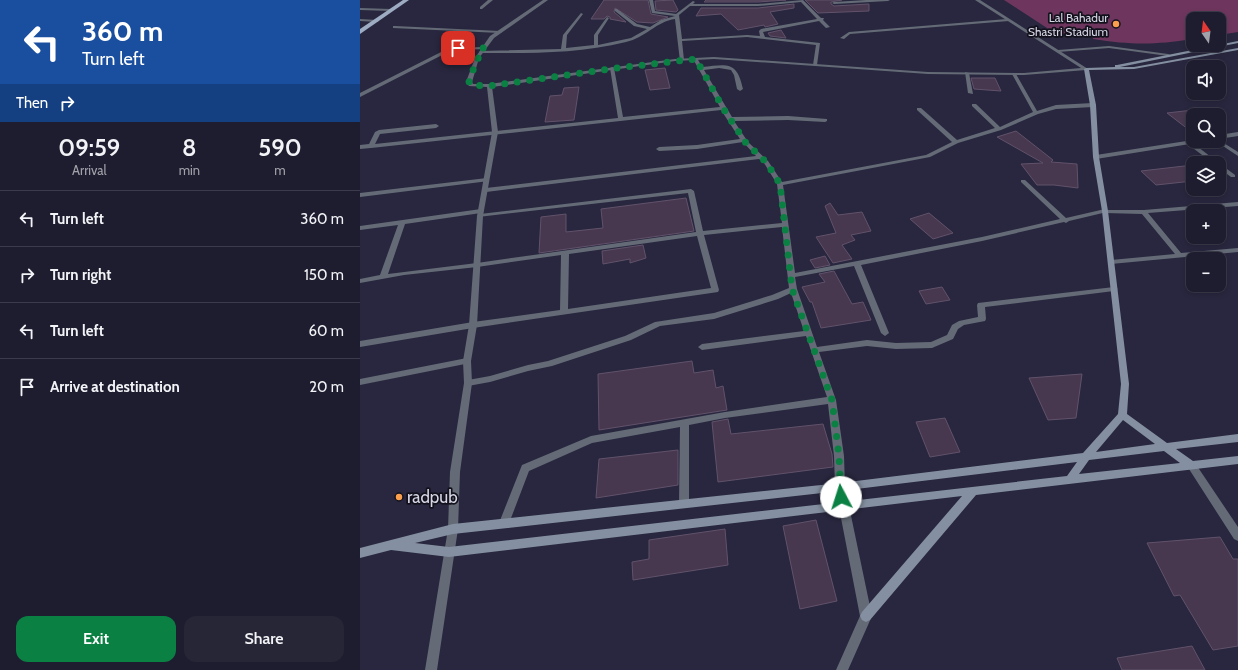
<!DOCTYPE html>
<meta charset="utf-8">
<style>
:root{--surface:#1e1d2f;--page:#262637;--text:#f1f3f6;--muted:#a1a2aa;--line:#3c3b4b;--accent:#0b8043}
body{margin:0;font-family:Cabin,sans-serif;background:var(--page);color:var(--text);height:100vh;display:flex;flex-direction:column;font-size:15px;white-space:nowrap}
*{box-sizing:border-box;margin:0}
p{font-size:13px;color:var(--muted)}
.icon{flex:none;width:22px;height:22px;fill:none;stroke:currentColor;stroke-width:2;stroke-linecap:round;stroke-linejoin:round}
.map{position:relative;flex:1;overflow:hidden}
.side{display:flex;flex-direction:column;background:var(--surface);width:360px}
.side>*{flex:none}
.top-card{background:#1a4fa0;color:#fff;overflow:hidden}
.needle{width:26px;rotate:346deg}
.tools{position:absolute;left:826px;top:12px;display:grid;gap:8px}
.tools a{display:grid;place-items:center;width:40px;height:40px;border-radius:8px;background:var(--surface);box-shadow:0 2px 6px #0003,0 0 0 1px var(--line);font-size:20px}
.pin{position:absolute;display:grid;place-items:center;width:34px;height:34px;color:#fff;margin:-17px;border-radius:8px;box-shadow:0 2px 6px #0006}
.me{position:absolute;width:44px;margin:-22px;rotate:355deg;stroke-linejoin:round;filter:drop-shadow(0 0 3px #0008)}
.turn{display:flex;align-items:center;gap:14px;height:84px;padding:0 16px;font-size:18px}
.turn .icon{width:52px;height:52px;stroke-width:2.5}
.turn b{display:block;font-size:28px;line-height:34px}
.then{display:flex;align-items:center;height:38px;padding:0 16px;background:#0003;gap:8px;font-size:15px}
.eta{display:flex;justify-content:space-evenly;align-items:center;height:68px;text-align:center}
.eta b{font-size:24px;font-weight:600;line-height:28px}
.primary-button{display:flex;gap:8px;margin-top:auto;padding:8px 16px}
.primary-button a{flex:1;height:46px;border-radius:12px;background:var(--accent);color:#fff;font-size:16px;font-weight:600;line-height:46px;text-align:center}
.primary-button a+a{background:var(--page);color:var(--text)}
ul{padding:0;list-style:none}
li{display:flex;align-items:center;gap:12px;height:56px;padding:0 16px;border-top:1px solid var(--line)}
li div{flex:1}
li b{display:block;font-size:15px}
li em{font-style:normal}
main{display:flex;flex:1;min-height:0}
.map>svg:first-child{display:block}
</style>
<main>
<section class="side">
<div class="top-card">
<div class="turn"><svg class="icon" aria-label="left" viewBox="0 0 24 24"><path d="M17 20v-9H6M10 6l-5 5 5 5"/></svg><div><b>360 m</b>Turn left</div></div>
<div class="then">Then<svg class="icon" aria-label="right" viewBox="0 0 24 24"><path d="M7 20v-9h11M14 6l5 5-5 5"/></svg></div>
</div>
<div class="eta">
<div><b>09:59</b><p>Arrival</p></div>
<div><b>8</b><p>min</p></div>
<div><b>590</b><p>m</p></div>
</div>
<ul>
<li><svg class="icon" aria-label="left" viewBox="0 0 24 24"><path d="M17 20v-9H6M10 6l-5 5 5 5"/></svg><div><b>Turn left</b></div><em>360 m</em></li>
<li><svg class="icon" aria-label="right" viewBox="0 0 24 24"><path d="M7 20v-9h11M14 6l5 5-5 5"/></svg><div><b>Turn right</b></div><em>150 m</em></li>
<li><svg class="icon" aria-label="left" viewBox="0 0 24 24"><path d="M17 20v-9H6M10 6l-5 5 5 5"/></svg><div><b>Turn left</b></div><em>60 m</em></li>
<li><svg class="icon" aria-label="arrive" viewBox="0 0 24 24"><path d="M6 21V4h12l-3 4 3 4H6"/></svg><div><b>Arrive at destination</b></div><em>20 m</em></li>
</ul>
<div class="primary-button"><a>Exit</a><a>Share</a></div>
</section>
<div class="map">
<svg width="878" height="670" viewBox="0 0 878 670">
<rect width="100%" height="100%" fill="#28273f"/>
<!-- green -->
<path fill="#6e365e" d="M644,0H878V32L859,35V19H833V39C794,45 771,45 733,39L734,33L713,30L703,34L687,28Z"/>
<!-- building -->
<g fill="#47384f" stroke="#61526a">
<polygon points="244,0 288,0 291,14 308,17 293,23 277,22 255,8 254,12 266,22 250,19 250,17 247,16 244,19 231,19"/>
<polygon points="313,0 318,10 316,12 296,10 295,1"/>
<polygon points="346,0 426,0 398,2 344,2"/>
<polygon points="445,0 482,0 471,2 471,4 474,6 509,4 509,11 458,13"/>
<polygon points="434,4 434,8 410,12 418,24 405,27 404,25 378,30 361,14 336,16 341,8 398,8"/>
<polygon points="421,30 426,38 410,36 408,33"/>
<polygon points="305,68 310,88 290,90 285,70"/>
<polygon points="611,78 635,78 641,91 614,89"/>
<polygon points="219,87 214,120 185,122 190,96 202,95 204,88"/>
<polygon points="833,110 833,133 807,113"/>
<polygon points="656,131 693,160 691,162 717,164 718,188 694,185 677,185 661,164 683,163 637,137"/>
<polygon points="833,165 833,181 796,185 781,171"/>
<polygon points="326,198 334,231 179,253 181,217 206,214 206,232 243,228 241,209"/>
<polygon points="470,203 478,215 502,212 511,231 491,235 495,240 482,245 492,259 473,263 456,237 476,233 465,206"/>
<polygon points="569,213 593,233 573,239 550,219"/>
<polygon points="283,245 286,258 270,263 270,259 243,264 242,251"/>
<polygon points="465,256 470,265 455,268 450,260"/>
<polygon points="474,271 492,304 503,302 511,320 461,328 452,302 450,302 442,287 465,282 459,274"/>
<polygon points="582,287 590,300 566,304 559,291"/>
<polygon points="332,361 334,373 353,370 356,388 363,386 367,410 239,430 238,374"/>
<polygon points="722,374 716,418 688,420 669,378"/>
<polygon points="585,418 600,452 570,457 556,422"/>
<polygon points="368,419 371,434 463,424 472,454 473,467 358,482 352,422"/>
<polygon points="318,450 318,485 236,498 239,459"/>
<polygon points="456,520 477,601 440,609 423,526"/>
<polygon points="365,529 368,565 273,580 272,562 289,559 289,540"/>
<polygon points="860,537 873,559 878,559 878,646 853,650 820,595 814,596 787,543"/>
<polygon points="832,646 845,670 762,670 757,658"/>
</g>
<g fill="none" stroke-linecap="round" stroke-linejoin="round">
<!-- service -->
<g fill="#646b76" fill-rule="evenodd">
<polygon points="749,46 808,54 810,55 808,56 749,48 698,52 696,51 698,50"/>
<polygon points="828,140 830,141 859,163 853,163 826,143 826,141"/>
<polygon points="859,140 878,152 878,156 857,142 857,141 859,141"/>
<polygon points="859,163 875,175 875,177 871,177 859,168"/>
<polygon points="878,202 878,206 788,213 821,253 878,248 878,252 751,264 748,262 751,260 815,254 782,214 745,213 742,211 743,210 784,210"/>
</g>
<!-- minor -->
<g fill="#646b76" fill-rule="evenodd">
<polygon points="128,0 133,0 122,9 120,9 120,7"/>
<path d="M289,0H293L295,11L316,14L333,1L335,2L333,4H398L443,0L461,18H464L463,20L470,27L466,28L459,21L403,32L405,37L460,43L457,65L455,66L453,65L456,45L387,37L322,41L324,60L320,61L315,19C297,21 285,38 266,42C218,54 170,53 121,53L119,52L121,51L201,49L203,35L221,13L223,14L207,35L206,48L234,45V35L247,17L249,18L238,35V45L271,38L287,29L274,26L255,11V9H257L277,24L290,27L301,20L315,16L292,13ZM441,2L457,19L401,29L399,31L400,36L387,35L322,39L319,15L330,6H398Z"/>
<polygon points="506,0 530,0 528,1 474,4 472,3 474,2"/>
<polygon points="0,8 31,9 33,10 31,11 0,10"/>
<polygon points="0,19 17,20 19,21 17,22 0,21"/>
<polygon points="647,19 649,20 649,21 490,34 484,39 480,38 489,32"/>
<polygon points="35,26 140,31 142,32 140,33 33,28 33,26"/>
<polygon points="124,47 126,48 126,49 92,50 0,97 0,93 89,48"/>
<path d="M333,58H337L342,67C368,64 377,61 383,89L380,91L377,89L374,75L371,70L359,68L344,70L372,117L428,116L467,119V121L465,122L428,120L374,121L388,142L408,161L422,182L566,155L592,142L557,110V108H561L597,140L635,128L612,106V104H616L640,127L673,112L652,74L654,73L656,74L677,111L696,105L733,103L736,105L733,107L696,109L678,114L641,130L598,143L570,157L423,185L435,273L622,237L700,219L661,182V180H665L706,218L745,209L748,211L747,212L709,221L706,223L704,222L622,241L501,265L529,333L525,336L521,333L494,266L435,277L437,289L457,347L507,340L536,343L571,342L587,335L592,325L599,321L618,317L617,305L618,303L754,287L758,289L754,291L625,307L626,319L625,321L604,325L598,329L593,339L572,348L536,349L507,346L459,352L476,400L484,456L485,487L483,490L480,491L477,490L475,487L474,456L468,404L365,418L329,425V504L328,507L324,508L320,507L319,504L320,427L232,443L169,471L148,526L144,528L140,526L139,523L162,465L231,436L365,412L467,397L446,336L342,350L338,347L342,344L444,331L431,293L418,299L354,319L300,326L271,340L192,366L168,371L130,382L108,386L105,385L104,383L105,381L108,380L130,376L168,365L188,361L265,336L295,322L354,313L412,295L429,288L422,227L344,235L359,290L358,292L113,328L0,347V341L113,322L200,310L201,255L117,267L44,275L0,283V279L20,275L38,225L0,230V226L121,209L124,211L121,213L45,224L28,274L117,263L336,232L328,193L118,217V215L120,214L331,189L334,191L343,231L422,223L417,184L404,163L399,159L126,192L123,190L126,188L396,156L383,142L337,149L299,151L296,149L299,147L337,145L380,139L361,110L11,148L0,149V145L9,144L15,132L19,130L76,124L79,126L76,128L20,134L15,144L258,118L250,68L252,67L254,68L263,117L360,107L333,59ZM337,236L351,288L208,309L209,254Z"/>
<polygon points="605,72 609,73 613,94 608,93"/>
<polygon points="878,132 878,136 859,139 859,135"/>
<polygon points="833,140 833,141 839,141 836,143 736,159 733,157 736,155"/>
<polygon points="127,178 129,179 129,181 0,197 0,193"/>
<polygon points="107,358 110,359 111,361 110,363 0,385 0,379"/>
<polygon points="832,462 835,463 878,527 878,541 874,539 829,469 827,466 829,463"/>
</g>
<!-- tertiary -->
<g fill="#646b76" fill-rule="evenodd">
<polygon points="183,0 188,0 134,38 119,58 112,82 113,84 129,84 315,59 354,57 568,72 664,73 721,68 615,0 620,0 728,69 726,70 664,75 568,74 354,59 315,61 132,87 138,132 123,216 117,325 111,361 112,383 100,472 98,529 77,670 65,670 88,529 90,472 104,383 103,361 109,325 117,216 132,132 127,87 109,86 106,82 115,58 130,36"/>
<polygon points="480,483 483,484 485,487 512,616 488,670 476,670 500,616 475,487 477,484"/>
</g>
<!-- secondary -->
<path fill="#8490a1" fill-rule="evenodd" d="M878,41V43L760,67H774L878,48V50L774,69L729,70L736,105L739,157L748,211L769,384L767,414L807,443L878,434V442L816,449L833,461L878,456V464L616,495L510,620L506,622L502,620L500,616L502,612L602,496L89,557L31,550L0,558V548L93,524L480,483L723,453L758,414L761,384L742,211L733,157L730,105L724,69L726,68L755,67V65H757ZM763,420L795,444L736,452ZM804,451L820,463L719,474L729,460ZM717,462L707,476L89,547L55,543L93,534L480,491Z"/>
<!-- primary -->
<polygon fill="#9dacc2" fill-rule="evenodd" points="43,0 49,0 0,34 0,29"/>
</g>
<g fill="none" stroke-linecap="round" stroke-linejoin="round">
<!-- route -->
<path stroke="#0b8043" stroke-width="7" stroke-dasharray="0 12.6" d="M98,48H124C117,59 113,69 109,82L111,85L129,86L257,68L336,59L363,108L386,143L406,162L420,184L432,289L472,400L479,456L481,497"/>
</g>
<!-- markers -->
<g fill="#fa9f4e" stroke="#12111c" stroke-width="1.5">
<circle cx="756" cy="24" r="4"/>
<circle cx="39" cy="497" r="4"/>
</g>
<g text-anchor="middle" dominant-baseline="central" stroke-width="3.5" stroke-linejoin="round" paint-order="stroke">
<!-- far-poi labels -->
<g font-size="12" fill="#d6d6e6" stroke="#12111c" text-anchor="end">
<text x="748" y="17">Lal Bahadur<tspan x="748" dy="14">Shastri Stadium</tspan></text>
</g>
<!-- near-poi labels -->
<g font-size="17" fill="#d6d6e6" stroke="#12111c" text-anchor="start">
<text x="47" y="497">radpub</text>
</g>
</g>
</svg>
<div class="tools">
<a><svg class="needle" viewBox="-14 -14 28 28"><path d="M0-13l5 13h-10z" fill="#e53935"/><path d="M0 13l5-13h-10z" fill="#a1a2aa"/></svg></a>
<a><svg class="icon" aria-label="sound" viewBox="0 0 24 24"><path d="M4 9h4l5-4v14l-5-4H4zM17 9q2 3 0 6"/></svg></a>
<a><svg class="icon" aria-label="search" viewBox="0 0 24 24"><circle cx="10" cy="10" r="6"/><path d="M15 15l6 6"/></svg></a>
<a><svg class="icon" aria-label="layers" viewBox="0 0 24 24"><path d="M12 4l9 5-9 5-9-5zM3 14l9 5 9-5"/></svg></a>
<a>+</a>
<a>−</a>
</div>
<div class="pin" style="left:98px;top:48px;background:#d93025"><svg class="icon" aria-label="arrive" viewBox="0 0 24 24"><path d="M6 21V4h12l-3 4 3 4H6"/></svg></div>
<svg class="me" style="left:481px;top:497px" viewBox="-20 -20 40 40"><circle r="19" fill="#fff"/><path d="M0-13L10 11 0 6-10 11z" fill="#0b8043"/></svg>
</div>
</main>
